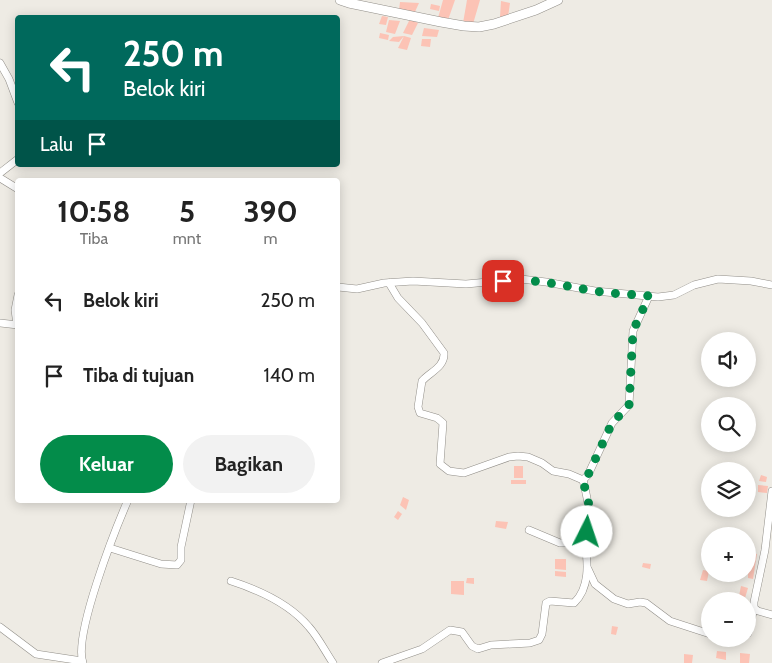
<!DOCTYPE html>
<html lang="id">
<meta charset="utf-8">
<style>
:root{--surface:#fff;--page:#f2f2f2;--text:#222;--muted:#767676;--accent:#038c4a}
body{margin:0;font-family:Cabin,sans-serif;background:var(--page);color:var(--text);height:100vh;display:flex;flex-direction:column;font-size:19px;white-space:nowrap}
*{box-sizing:border-box;margin:0}
p{font-size:16px;color:var(--muted)}
.icon{flex:none;width:28px;height:28px;fill:none;stroke:currentColor;stroke-width:2;stroke-linecap:round;stroke-linejoin:round}
.map{position:relative;flex:1;overflow:hidden}
.side{position:absolute;left:15px;top:178px;width:325px;height:325px;display:flex;flex-direction:column;background:var(--surface);border-radius:5px;box-shadow:0 2px 12px #0003}
.side>*{flex:none}
.guide{position:absolute;left:15px;top:15px;width:325px;height:152px;border-radius:5px;box-shadow:0 2px 12px #0003;background:#00695c;color:#fff;overflow:hidden}
.tools{position:absolute;left:701px;top:332px;display:grid;gap:10px}
.tools a{display:grid;place-items:center;width:55px;height:55px;border-radius:50%;background:var(--surface);box-shadow:0 2px 12px #0003;font-size:25px}
.pin{position:absolute;display:grid;place-items:center;width:42px;height:42px;color:#fff;margin:-21px;border-radius:10px;box-shadow:0 2px 8px #0006}
.me{position:absolute;width:55px;margin:-28px;rotate:4deg;stroke-linejoin:round;filter:drop-shadow(0 0 4px #0008)}
.turn{display:flex;align-items:center;gap:18px;height:105px;padding:0 25px;font-size:22px}
.turn .icon{width:65px;height:65px;stroke-width:2.5}
.turn b{display:block;font-size:35px;line-height:42px}
.then{display:flex;align-items:center;height:48px;padding:0 25px;background:#0003;gap:10px;font-size:19px}
.eta{display:flex;justify-content:space-evenly;align-items:center;height:85px;text-align:center}
.eta b{font-size:30px;font-weight:700;line-height:35px}
.button{display:flex;gap:10px;margin-top:auto;padding:10px 25px}
.button a{flex:1;height:58px;border-radius:30px;background:var(--accent);color:#fff;font-size:20px;font-weight:700;line-height:58px;text-align:center}
.button a+a{background:var(--page);color:var(--text)}
ul{padding:0;list-style:none}
li{display:flex;align-items:center;gap:15px;height:75px;padding:0 25px}
li div{flex:1}
li b{display:block;font-size:19px}
li em{font-style:normal}
.map>svg:first-child{display:block}
</style>
<div class="map">
<svg width="772" height="663" viewBox="0 0 772 663">
<rect width="100%" height="100%" fill="#eeebe4"/>
<!-- building -->
<g fill="#fcc3b5">
<polygon points="443,0 455,0 448,20 438,18"/>
<polygon points="467,0 480,0 473,24 463,23"/>
<polygon points="501,1 510,3 508,17 500,17"/>
<polygon points="400,2 419,3 414,14 399,10"/>
<polygon points="431,4 440,6 439,11 430,9"/>
<polygon points="382,16 388,17 386,25 379,24"/>
<polygon points="410,19 418,23 412,35 403,33"/>
<polygon points="389,20 400,21 395,34 386,32"/>
<polygon points="424,28 439,30 437,37 422,36"/>
<polygon points="380,33 389,35 388,40 379,38"/>
<polygon points="404,36 411,38 407,50 398,48 404,36 399,42 389,41 393,37"/>
<polygon points="422,39 431,39 430,47 421,46"/>
<rect x="514" y="466" width="9" height="12"/>
<polygon points="761,475 767,477 766,482 759,481"/>
<rect x="511" y="480" width="15" height="4"/>
<polygon points="758,485 768,486 767,493 758,492"/>
<polygon points="403,497 409,500 406,510 400,505"/>
<polygon points="398,511 402,514 398,520 394,517"/>
<polygon points="496,521 508,522 506,529 495,527"/>
<polygon points="751,553 757,554 753,579 748,578 748,568"/>
<polygon points="555,559 566,559 566,570 555,569"/>
<polygon points="643,563 651,564 650,569 642,567"/>
<polygon points="703,570 709,571 707,581 700,580"/>
<polygon points="555,571 566,572 566,577 555,576"/>
<polygon points="467,578 474,578 474,584 466,583"/>
<polygon points="451,581 464,581 464,595 451,594"/>
<polygon points="741,586 748,588 745,598 739,596"/>
<polygon points="612,626 618,627 616,635 611,634"/>
<polygon points="717,651 726,652 726,660 716,658"/>
<polygon points="740,653 750,654 749,663 740,663"/>
<polygon points="684,654 693,655 692,663 684,663"/>
</g>
<g fill="none" stroke-linecap="round" stroke-linejoin="round">
<!-- minor casing -->
<g stroke="#918e88" stroke-width="8">
<g id="minor">
<polyline points="0,63 9,79 18,103"/>
<polyline points="0,173 18,159"/>
<polyline points="0,178 18,189"/>
<path d="M389,283L398,298L422,323L444,353C445,367 430,372 422,381L418,407L420,413L437,418L443,423L440,464L449,471L464,473L509,457L518,456L528,457L542,463L553,471L569,474L583,480L588,475L612,423L629,405L633,331L649,296"/>
<polyline points="338,287 357,289 384,283 413,281 466,284 521,279 546,282 595,291 658,297 674,295 694,285 718,279 751,281 772,285"/>
<polyline points="0,323 18,325"/>
<polyline points="17,325 15,310 18,295"/>
<polyline points="772,491 765,550 754,602 754,608 758,611 772,615"/>
<path d="M529,530L560,543H585C593,523 588,500 583,480"/>
<polyline points="110,548 161,564 177,565 181,560 181,547 191,500"/>
<polyline points="588,569 595,584 614,599 628,604 640,602 646,603 670,621 710,634"/>
<path d="M231,581C259,590 290,604 309,627C318,637 325,651 333,663"/>
<polyline points="0,627 36,654 82,661"/>
<polyline points="748,633 754,608"/>
<path d="M83,663C73,636 115,530 128,500"/>
<path d="M382,663L422,649L450,630L462,632L472,646L478,649L491,645L530,643L539,640L542,634L546,603L550,601L574,603C590,588 588,563 585,543"/>
</g>
</g>
<!-- tertiary casing -->
<g stroke="#918e88" stroke-width="10">
<polyline id="tertiary" points="340,0 349,3 441,22 464,26 479,27 494,24 536,10 558,0"/>
</g>
<!-- minor -->
<use href="#minor" stroke="#fff" stroke-width="7"/>
<!-- tertiary -->
<use href="#tertiary" stroke="#fff" stroke-width="9"/>
</g>
<g fill="none" stroke-linecap="round" stroke-linejoin="round">
<!-- route -->
<path stroke="#038c4a" stroke-width="9" stroke-dasharray="0 16.2" d="M503,281C535,278 563,286 595,291C613,294 631,294 649,296L633,331L629,406L612,423L588,475L583,480L589,505L587,532"/>
</g>
</svg>
<div class="tools">
<a><svg class="icon" aria-label="sound" viewBox="0 0 24 24"><path d="M4 9h4l5-4v14l-5-4H4zM17 9q2 3 0 6"/></svg></a>
<a><svg class="icon" aria-label="search" viewBox="0 0 24 24"><circle cx="10" cy="10" r="6"/><path d="M15 15l6 6"/></svg></a>
<a><svg class="icon" aria-label="layers" viewBox="0 0 24 24"><path d="M12 4l9 5-9 5-9-5zM3 14l9 5 9-5"/></svg></a>
<a>+</a>
<a>−</a>
</div>
<div class="pin" style="left:503px;top:281px;background:#d93025"><svg class="icon" aria-label="arrive" viewBox="0 0 24 24"><path d="M6 21V4h12l-3 4 3 4H6"/></svg></div>
<svg class="me" style="left:587px;top:532px" viewBox="-20 -20 40 40"><circle r="19" fill="#fff"/><path d="M0-13L10 11 0 6-10 11z" fill="#038c4a"/></svg>
<div class="guide">
<div class="turn"><svg class="icon" aria-label="left" viewBox="0 0 24 24"><path d="M17 20v-9H6M10 6l-5 5 5 5"/></svg><div><b>250 m</b>Belok kiri</div></div>
<div class="then">Lalu<svg class="icon" aria-label="arrive" viewBox="0 0 24 24"><path d="M6 21V4h12l-3 4 3 4H6"/></svg></div>
</div>
<section class="side">
<div class="eta">
<div><b>10:58</b><p>Tiba</p></div>
<div><b>5</b><p>mnt</p></div>
<div><b>390</b><p>m</p></div>
</div>
<ul>
<li><svg class="icon" aria-label="left" viewBox="0 0 24 24"><path d="M17 20v-9H6M10 6l-5 5 5 5"/></svg><div><b>Belok kiri</b></div><em>250 m</em></li>
<li><svg class="icon" aria-label="arrive" viewBox="0 0 24 24"><path d="M6 21V4h12l-3 4 3 4H6"/></svg><div><b>Tiba di tujuan</b></div><em>140 m</em></li>
</ul>
<div class="button"><a>Keluar</a><a>Bagikan</a></div>
</section>
</div>
